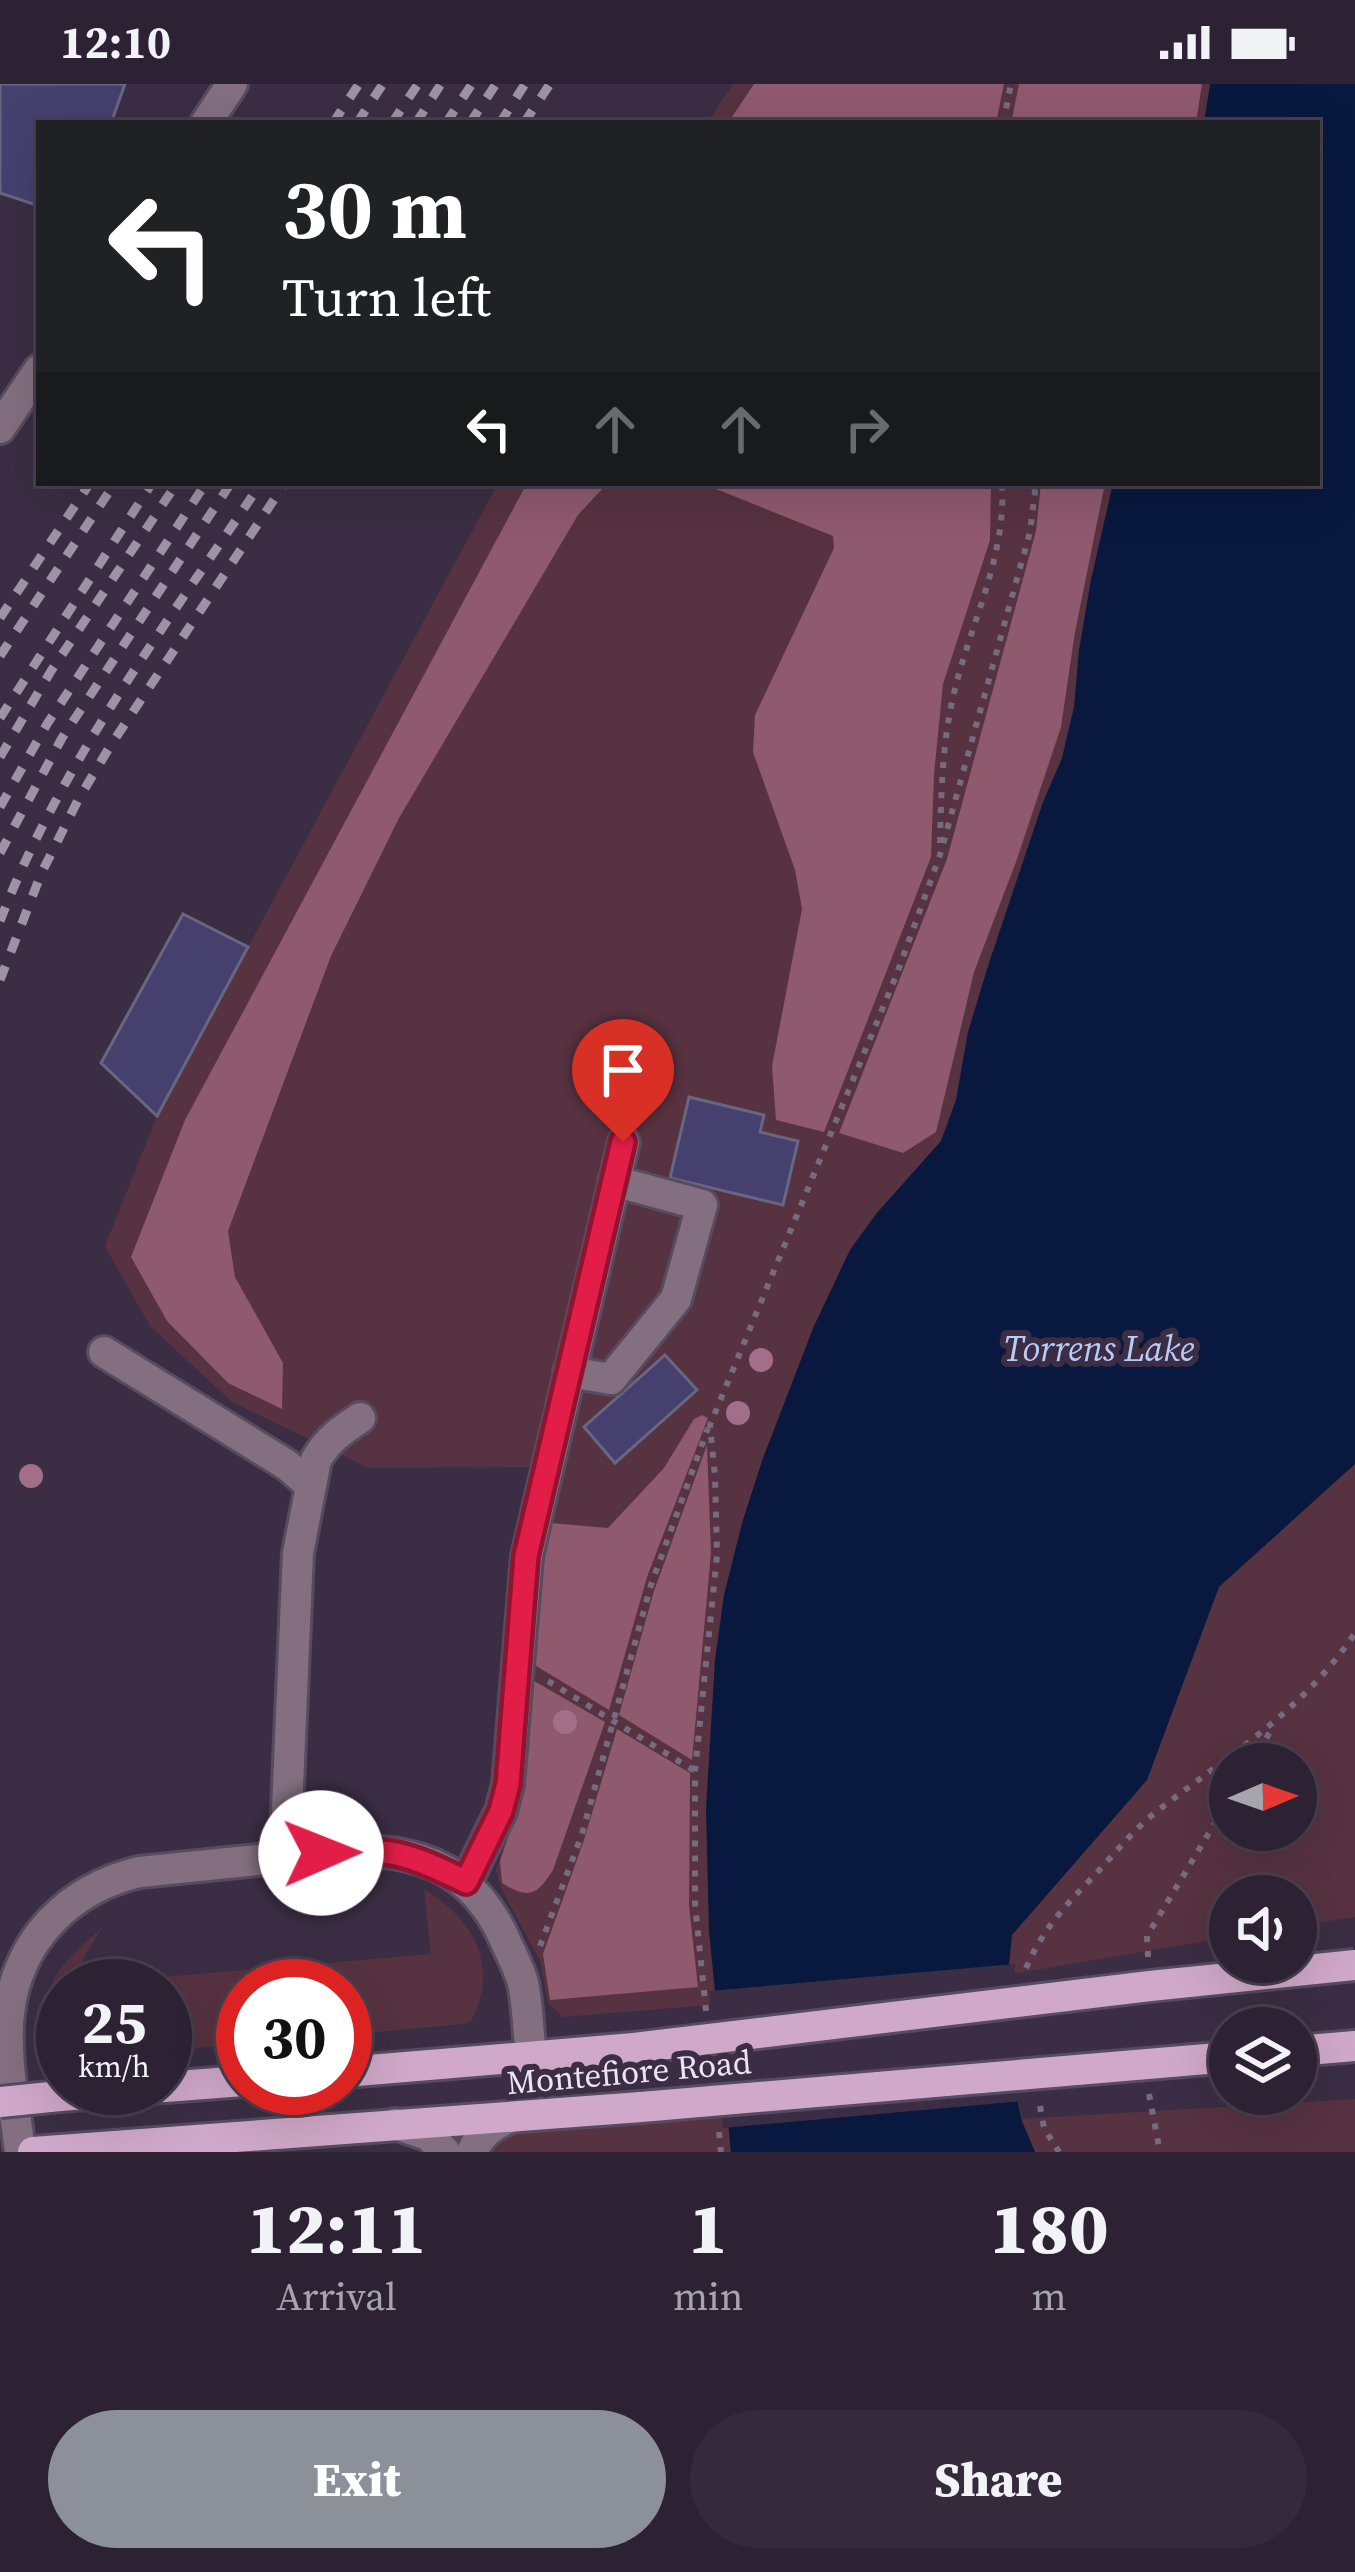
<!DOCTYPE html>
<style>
:root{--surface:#2c2233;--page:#342a3b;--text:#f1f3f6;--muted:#a6a4ac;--line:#483f4e;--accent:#8c9099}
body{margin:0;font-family:"Source Serif 4",serif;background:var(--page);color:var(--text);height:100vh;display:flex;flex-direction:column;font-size:45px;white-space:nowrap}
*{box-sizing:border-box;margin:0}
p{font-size:39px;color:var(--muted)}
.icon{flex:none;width:66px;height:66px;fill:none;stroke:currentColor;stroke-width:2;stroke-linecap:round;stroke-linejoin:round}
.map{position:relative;height:2068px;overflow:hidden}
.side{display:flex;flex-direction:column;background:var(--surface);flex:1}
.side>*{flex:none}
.hud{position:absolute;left:36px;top:36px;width:1284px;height:366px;border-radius:0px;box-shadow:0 12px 48px #0002,0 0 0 3px var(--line);background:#202124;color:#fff;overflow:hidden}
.needle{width:78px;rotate:88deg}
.fabs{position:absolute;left:1209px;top:1659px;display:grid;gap:24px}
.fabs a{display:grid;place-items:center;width:108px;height:108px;border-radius:50%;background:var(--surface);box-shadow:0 12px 48px #0002,0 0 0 3px var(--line);font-size:60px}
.speed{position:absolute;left:36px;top:1875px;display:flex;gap:24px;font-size:60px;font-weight:700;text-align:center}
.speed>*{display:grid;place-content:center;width:156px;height:156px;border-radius:50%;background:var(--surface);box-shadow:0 12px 48px #0002,0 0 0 3px var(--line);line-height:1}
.speed small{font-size:30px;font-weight:400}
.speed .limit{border:18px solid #d22;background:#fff;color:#111}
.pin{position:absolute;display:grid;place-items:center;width:102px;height:102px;color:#fff;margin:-123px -51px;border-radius:50% 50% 50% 0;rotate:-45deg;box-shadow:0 0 12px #0007}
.pin .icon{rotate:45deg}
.me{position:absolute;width:132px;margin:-66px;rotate:89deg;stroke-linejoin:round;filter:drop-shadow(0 0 9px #0008)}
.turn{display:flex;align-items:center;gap:42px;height:252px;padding:0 48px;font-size:54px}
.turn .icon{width:156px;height:156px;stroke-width:2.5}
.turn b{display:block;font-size:84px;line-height:102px}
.lanes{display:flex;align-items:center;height:114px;padding:0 48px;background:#0003;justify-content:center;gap:60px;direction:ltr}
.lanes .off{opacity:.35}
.eta{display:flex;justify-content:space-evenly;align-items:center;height:204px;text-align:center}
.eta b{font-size:72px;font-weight:800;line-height:84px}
.primary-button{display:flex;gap:24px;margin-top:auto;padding:24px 48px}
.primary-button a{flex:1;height:138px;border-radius:72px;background:var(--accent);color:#fff;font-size:48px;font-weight:800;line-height:138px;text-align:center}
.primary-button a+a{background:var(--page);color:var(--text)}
.status{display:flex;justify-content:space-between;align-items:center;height:84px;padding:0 60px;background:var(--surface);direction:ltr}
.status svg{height:33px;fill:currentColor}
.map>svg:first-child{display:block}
</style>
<div class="status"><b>12:10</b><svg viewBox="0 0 49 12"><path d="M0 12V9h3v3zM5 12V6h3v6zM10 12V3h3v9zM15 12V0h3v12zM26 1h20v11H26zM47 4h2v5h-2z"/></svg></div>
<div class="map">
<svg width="1355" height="2068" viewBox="0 0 1355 2068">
<rect width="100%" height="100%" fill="#3b2e44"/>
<!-- green -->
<g fill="#573240" fill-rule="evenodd">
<path d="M733,0H1355V1833L1296,1842V1812H1230V1853L940,1902L563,1933L548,1919L540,1877L502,1806L496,1787L517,1715L540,1479L558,1383L369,1384L232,1318L150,1242L105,1162L157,1032L498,399H1317V39H707ZM1230,1680H1296V1746H1230Z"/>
<path d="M424,1805C474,1835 500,1883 471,1937L462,1940L345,1951V1902H243V1960L165,1967V1902H63V1977L46,1978C46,1901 42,1895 103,1843L84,1873L80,1900L431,1870Z"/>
<polygon points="1355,2015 1355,2068 1035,2068 1021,2035"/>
<polygon points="726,2016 731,2068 472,2068 483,2050"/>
</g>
<!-- forest -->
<g fill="#8f596e">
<polygon points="754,0 1004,0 996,39 728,39"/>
<polygon points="1019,0 1202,0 1196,39 1011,39"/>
<polygon points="527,399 614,399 605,402 578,431 399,734 331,872 228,1147 235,1193 283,1279 282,1325 228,1299 167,1237 131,1173 185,1036"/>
<polygon points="701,399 991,399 990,456 943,600 934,690 931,773 824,1048 776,1036 772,982 802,825 795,786 753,668 755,631 834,464 833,452"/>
<polygon points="1041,399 1105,399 1075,548 1061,643 1016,778 974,888 936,1048 903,1069 839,1049 947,775 1036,447"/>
<polygon points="702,1331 708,1334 647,1493 609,1626 533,1580 543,1484 551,1439 608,1444 664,1384 694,1335"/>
<polygon points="707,1361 711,1469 692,1676 619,1631 654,1507"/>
<path d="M529,1594L605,1638L553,1786C537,1811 529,1816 502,1799L500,1777L520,1717Z"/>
<polygon points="617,1645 690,1689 689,1822 698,1903 550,1916 543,1870 584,1756"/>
</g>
<!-- water -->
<polygon fill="#09183e" points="1210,0 1355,0 1355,1380 1219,1503 1147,1696 1012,1851 1003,1943 1021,2035 1035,2068 731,2068 709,1847 706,1725 715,1576 724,1511 742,1439 763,1374 814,1242 850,1166 876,1130 941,1057 956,1016 968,948 988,882 1043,718 1062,674 1074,623 1079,566 1091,496 1113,399 1317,399 1317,39 1204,39"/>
<!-- pier -->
<polygon fill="#3b2e44" points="1015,1880 1009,1943 1023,2017 723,2044 709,1907"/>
<!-- building -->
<g fill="#45406e" stroke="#686781" stroke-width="3">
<polygon points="0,0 125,0 111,39 39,39 39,122 0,109"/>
<polygon points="183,830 248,863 157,1032 101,979"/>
<polygon points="689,1013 764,1031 760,1048 798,1057 783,1121 670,1094"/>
<polygon points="665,1271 697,1306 615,1379 584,1343"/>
</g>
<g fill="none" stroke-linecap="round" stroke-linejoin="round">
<!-- minor casing -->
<g stroke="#574b60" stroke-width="36">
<g id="minor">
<polyline points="206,39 232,0"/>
<polyline points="0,344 39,286"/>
<polyline points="104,1268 287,1381 310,1401"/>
<polyline points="569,1288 611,1295 676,1215 702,1121 614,1097"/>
<path d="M285,1772L298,1469L316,1376C327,1356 342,1346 360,1334"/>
<polyline points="466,1798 501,1727 508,1700 527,1472 624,1058"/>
<polyline points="395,2040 428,2051 445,2068"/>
<path d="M20,2068C15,2023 4,1974 9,1929C18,1855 69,1805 139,1788C182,1784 225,1779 267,1775C364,1763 458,1750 505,1856C511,1870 519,1884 523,1899C528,1922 528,1948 531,1972"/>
<path d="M472,2068C480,2050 492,2041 509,2034"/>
</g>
</g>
<!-- major casing -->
<g stroke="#574b60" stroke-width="36">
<g id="major">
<polyline points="1296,1967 1355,1962"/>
<polyline points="345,1988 634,1964"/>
<polyline points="165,2003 243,1997"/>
<polyline points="60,2012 156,2004"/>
<polyline points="33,2068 641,2023"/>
</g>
</g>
<!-- path -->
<g stroke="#776b7f" stroke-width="6" stroke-dasharray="6 9" stroke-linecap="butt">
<polyline points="1003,39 1011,0"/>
<path d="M940,759C941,715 942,671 950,628C964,550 1007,479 1002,399"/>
<polyline points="548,1597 695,1687"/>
<polyline points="1251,1680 1274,1641"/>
<polyline points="540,1862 582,1750 651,1501 708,1344"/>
<polyline points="1148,1873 1147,1852 1230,1714"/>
<path d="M1026,1884C1042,1847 1063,1824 1091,1795C1112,1773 1132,1747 1156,1728C1229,1671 1302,1628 1355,1549"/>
<polyline points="706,1927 695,1820 695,1687 717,1471 715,1393 710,1341 896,892 940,771 1030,448 1036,399"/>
<polyline points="1149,2010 1160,2068"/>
<polyline points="1040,2022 1044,2044 1059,2068"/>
<polyline points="719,2048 721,2068"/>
</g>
<!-- minor -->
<use href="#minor" stroke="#836f7f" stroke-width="30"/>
<!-- major -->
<use href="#major" stroke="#d0a8c9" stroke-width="30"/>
<!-- rail -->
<g stroke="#9e93a5" stroke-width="9" stroke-dasharray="15 15" stroke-linecap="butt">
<polyline points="333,39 359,0"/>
<polyline points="357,39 383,0"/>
<polyline points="392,39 418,0"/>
<polyline points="416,39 441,0"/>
<polyline points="446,39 472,0"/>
<polyline points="470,39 496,0"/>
<polyline points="500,39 525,0"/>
<polyline points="524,39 550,0"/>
<polyline points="0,534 90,399"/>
<polyline points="0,572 115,399"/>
<polyline points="0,634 152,399"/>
<polyline points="0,673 51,587 177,399"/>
<polyline points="0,723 47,640 206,399"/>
<polyline points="0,769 62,654 231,399"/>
<path d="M0,837C61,678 167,540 261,399"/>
<polyline points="0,896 41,790 78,716 109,664 285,399"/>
</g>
<!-- major-bridge casing -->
<g stroke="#574b60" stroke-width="36" stroke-linecap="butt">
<g id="major-bridge">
<polyline points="634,1964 1150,1902 1355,1881"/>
<polyline points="0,2018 60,2012"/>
<polyline points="641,2023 1230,1973"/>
</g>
</g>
<!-- major-bridge -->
<use href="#major-bridge" stroke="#d0a8c9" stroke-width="30"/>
</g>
<!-- trees -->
<g fill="#a26e8a">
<circle cx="761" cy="1276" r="12"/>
<circle cx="738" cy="1329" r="12"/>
<circle cx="31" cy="1392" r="12"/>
<circle cx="565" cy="1638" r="12"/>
</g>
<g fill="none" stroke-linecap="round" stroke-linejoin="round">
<!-- route casing -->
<g stroke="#92132f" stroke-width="30">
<path id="route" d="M321,1769C385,1762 409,1769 466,1798L501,1727L508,1700L526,1472L623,1058"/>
</g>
<!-- route -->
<use href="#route" stroke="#e11d48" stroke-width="21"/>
</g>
<g text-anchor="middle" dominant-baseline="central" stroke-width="12" stroke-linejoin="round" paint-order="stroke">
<!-- street labels -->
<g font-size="33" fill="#ede5f3" stroke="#3b2e44">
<text transform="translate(629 1988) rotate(-5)">Montefiore Road</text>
</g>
<!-- water labels -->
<g font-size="36" font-style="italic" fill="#b7ccf6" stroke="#3b2e44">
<text x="1099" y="1264">Torrens Lake</text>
</g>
</g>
</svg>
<div class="fabs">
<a><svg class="needle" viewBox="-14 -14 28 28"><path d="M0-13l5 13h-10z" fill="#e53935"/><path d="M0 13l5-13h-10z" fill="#a6a4ac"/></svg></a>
<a><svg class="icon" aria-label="sound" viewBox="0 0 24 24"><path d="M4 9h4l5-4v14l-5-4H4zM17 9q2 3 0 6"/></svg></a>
<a><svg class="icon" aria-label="layers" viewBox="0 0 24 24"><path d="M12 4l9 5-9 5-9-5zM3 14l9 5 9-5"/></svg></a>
</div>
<div class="speed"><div>25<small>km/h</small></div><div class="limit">30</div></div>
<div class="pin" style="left:623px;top:1058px;background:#d93025"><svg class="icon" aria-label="arrive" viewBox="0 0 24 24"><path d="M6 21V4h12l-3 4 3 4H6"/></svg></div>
<svg class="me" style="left:321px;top:1769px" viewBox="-20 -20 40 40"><circle r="19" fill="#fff"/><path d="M0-13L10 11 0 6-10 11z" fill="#e11d48"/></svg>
<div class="hud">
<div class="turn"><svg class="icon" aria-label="left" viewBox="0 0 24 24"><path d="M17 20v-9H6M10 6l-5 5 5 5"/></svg><div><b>30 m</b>Turn left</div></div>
<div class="lanes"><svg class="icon" aria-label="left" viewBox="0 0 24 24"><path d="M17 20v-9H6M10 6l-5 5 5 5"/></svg><svg class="icon off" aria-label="ahead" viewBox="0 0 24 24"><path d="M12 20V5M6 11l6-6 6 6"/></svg><svg class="icon off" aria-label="ahead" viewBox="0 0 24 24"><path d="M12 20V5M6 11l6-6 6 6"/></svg><svg class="icon off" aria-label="right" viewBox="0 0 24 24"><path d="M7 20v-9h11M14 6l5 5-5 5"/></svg></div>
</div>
</div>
<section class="side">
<div class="eta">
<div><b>12:11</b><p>Arrival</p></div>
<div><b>1</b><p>min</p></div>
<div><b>180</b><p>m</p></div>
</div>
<div class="primary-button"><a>Exit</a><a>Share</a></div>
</section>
